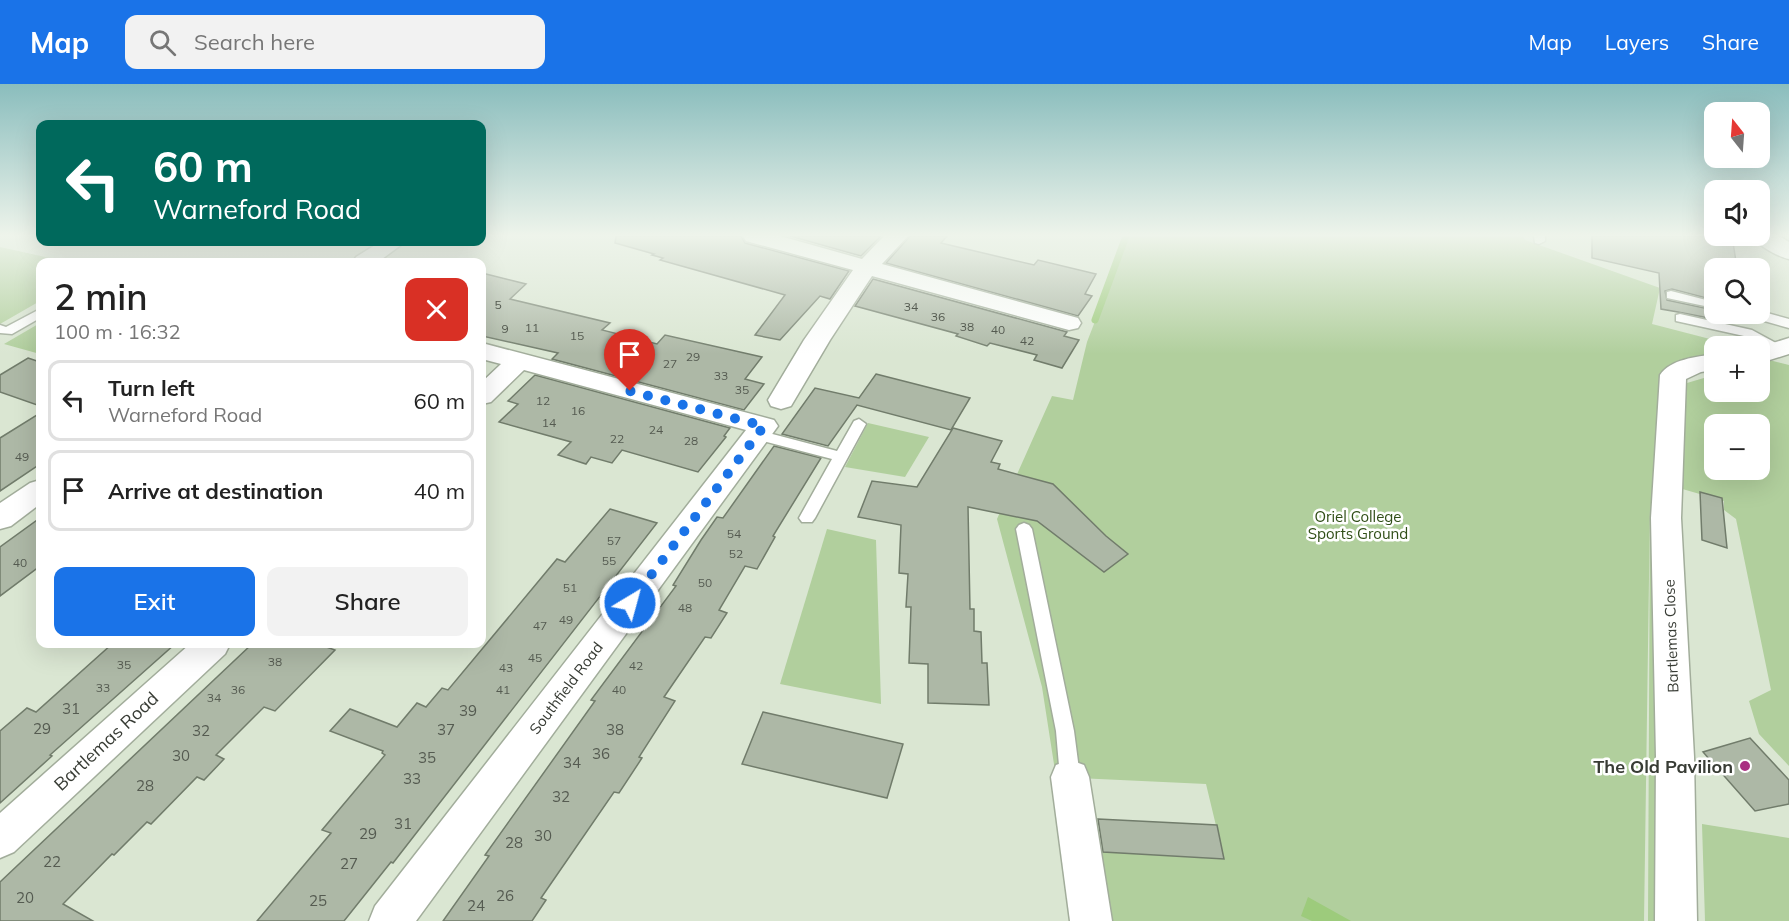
<!DOCTYPE html>
<meta charset="utf-8">
<style>
:root{--surface:#fff;--page:#f2f2f2;--text:#222;--muted:#767676;--line:#e0e0e0;--accent:#1a73e8}
body{margin:0;font-family:Mulish,sans-serif;background:var(--page);color:var(--text);height:100vh;display:flex;flex-direction:column;font-size:22px;white-space:nowrap}
*{box-sizing:border-box;margin:0}
p{font-size:20px;color:var(--muted)}
.icon{flex:none;width:33px;height:33px;fill:none;stroke:currentColor;stroke-width:2;stroke-linecap:round;stroke-linejoin:round}
.map{position:relative;flex:1;overflow:hidden}
.drawer{position:absolute;left:36px;top:174px;width:450px;height:390px;display:flex;flex-direction:column;background:var(--surface);border-radius:12px;box-shadow:0 6px 24px #0002}
.drawer>*{flex:none}
.hud{position:absolute;left:36px;top:36px;width:450px;height:126px;border-radius:12px;box-shadow:0 6px 24px #0002;background:#00695c;color:#fff;overflow:hidden}
.needle{width:39px;rotate:343deg}
.buttons{position:absolute;left:1704px;top:18px;display:grid;gap:12px}
.buttons a{display:grid;place-items:center;width:66px;height:66px;border-radius:12px;background:var(--surface);box-shadow:0 6px 24px #0002;font-size:30px}
.pin{position:absolute;display:grid;place-items:center;width:51px;height:51px;color:#fff;margin:-62px -26px;border-radius:50% 50% 50% 0;rotate:-45deg;box-shadow:0 0 6px #0007}
.pin .icon{rotate:45deg}
.me{position:absolute;width:66px;margin:-33px;rotate:37deg;stroke-linejoin:round;filter:drop-shadow(0 0 4px #0008)}
.turn{display:flex;align-items:center;gap:21px;height:126px;padding:0 18px;font-size:27px}
.turn .icon{width:78px;height:78px;stroke-width:2.5}
.turn b{display:block;font-size:42px;line-height:51px}
.round{display:grid;place-items:center;flex:none;width:63px;height:63px;border-radius:12px;background:var(--page)}
.headline{display:flex;align-items:center;justify-content:space-between;height:102px;padding:0 18px}
h1{font-size:36px;font-weight:600;line-height:45px}
.button{display:flex;gap:12px;margin-top:auto;padding:12px 18px}
.button a{flex:1;height:69px;border-radius:12px;background:var(--accent);color:#fff;font-size:24px;font-weight:600;line-height:69px;text-align:center}
.button a+a{background:var(--page);color:var(--text)}
ul{padding:0;list-style:none}
li{display:flex;align-items:center;gap:18px;height:81px;margin:0 12px 9px;padding:0 6px;border:3px solid var(--line);border-radius:12px}
li div{flex:1}
li b{display:block;font-size:22px}
li em{font-style:normal}
header{display:flex;align-items:center;gap:36px;box-sizing:border-box;height:84px;padding:0 30px;background:var(--accent);color:#fff}
header strong{font-size:28px}
nav{display:flex;gap:33px;margin-inline-start:auto;font-size:21px}
.search{width:420px;height:54px;background:var(--page);display:flex;align-items:center;gap:15px;box-sizing:border-box;padding:0 21px;border-radius:12px;color:var(--muted);font-size:22px}
.map>svg:first-child{display:block}
</style>
<header>
<strong>Map</strong>
<div class="search"><svg class="icon" aria-label="search" viewBox="0 0 24 24"><circle cx="10" cy="10" r="6"/><path d="M15 15l6 6"/></svg>Search here</div>
<nav><a>Map</a><a>Layers</a><a>Share</a></nav>
</header>
<div class="map">
<svg width="1789" height="837" viewBox="0 0 1789 837">
<rect width="100%" height="100%" fill="#dae6d2"/>
<!-- green -->
<g fill="#b1cf9d" fill-rule="evenodd">
<polygon points="1128,152 1522,152 1525,156 1660,204 1652,240 1737,262 1714,262 1714,272 1691,276 1662,294 1659,305 1657,396 1659,554 1654,837 1648,837 1650,425 1644,837 1100,837 1089,767 1224,775 1206,700 1056,693 1042,603 997,435 1052,312 1073,316 1087,258"/>
<polygon points="0,163 68,178 40,178 40,217 0,240"/>
<polygon points="40,239 40,270 4,260"/>
<path d="M1769,276L1789,281V682L1759,650L1749,617L1771,606L1736,435L1724,426V417L1672,402L1676,305L1687,299L1714,291V308H1760V278ZM1714,340H1760V386H1714Z"/>
<polygon points="868,339 929,353 905,393 845,383"/>
<polygon points="827,445 876,456 881,620 780,600"/>
<polygon points="1702,740 1789,754 1789,837 1705,837"/>
</g>
<!-- water -->
<polygon fill="#9dcb7c" points="1308,813 1351,837 1312,837 1301,832"/>
<g fill="none" stroke-linecap="round" stroke-linejoin="round">
<!-- stream -->
<polyline stroke="#9dcb7c" stroke-width="7" points="1095,236 1126,152"/>
</g>
<!-- building -->
<g fill="#adb8a6" stroke="#717c6b" stroke-width="1.5">
<polygon points="616,152 741,152 745,159 849,187 830,215 820,212 780,256 755,251 785,211 660,176 663,174 652,171 654,170 615,159"/>
<polygon points="790,152 881,152 861,172"/>
<polygon points="910,152 947,152 941,159 1034,181 1038,176 1096,190 1085,210 1092,212 1078,232 886,179"/>
<polygon points="1592,152 1732,152 1737,184 1714,184 1714,216 1672,205 1665,207 1667,216 1714,226 1714,235 1678,228 1661,225 1659,189 1592,174"/>
<polygon points="482,189 526,200 510,215 610,239 602,246 657,260 665,251 762,273 745,295 764,300 744,326 552,275 558,269 482,252"/>
<polygon points="873,195 1067,248 1064,252 1079,256 1062,284 1034,276 1037,271 990,259 987,262 956,252 958,250 855,222"/>
<polygon points="28,274 40,278 40,322 0,308 0,291"/>
<polygon points="876,290 970,314 951,346 857,321 828,362 782,350 815,304 859,314"/>
<polygon points="535,291 730,344 724,352 726,353 698,388 622,366 612,379 591,373 586,380 558,371 571,358 499,338 518,320 508,317"/>
<polygon points="40,329 40,380 0,407 0,354"/>
<polygon points="953,344 1002,357 991,378 1000,380 998,385 1053,400 1106,452 1128,470 1104,488 1037,437 968,423 970,525 974,525 974,547 981,548 982,579 987,579 989,621 928,619 928,580 909,579 911,523 906,523 908,490 899,489 901,441 858,433 872,397 917,403"/>
<polygon points="774,362 821,374 773,452 775,453 757,485 745,482 719,526 727,529 711,554 705,553 664,613 675,617 639,673 642,674 619,709 614,708 541,814 546,816 532,837 443,837 489,772 485,771 595,617 591,616 676,502 673,501 701,456 717,433 723,434"/>
<polygon points="1700,408 1722,414 1727,464 1702,456"/>
<polygon points="610,425 657,439 393,779 391,778 344,837 257,837 331,749 322,746 385,671 382,669 383,667 330,647 350,625 397,643 417,619 426,623 442,604 448,606 557,475 565,478"/>
<polygon points="40,434 40,482 0,512 0,463"/>
<polygon points="112,560 175,560 50,671 52,672 0,719 0,647 27,624 36,628"/>
<polygon points="252,560 318,560 335,566 275,627 264,623 216,671 224,675 204,696 197,693 151,740 147,738 114,771 112,770 63,820 93,837 0,837 0,798"/>
<polygon points="763,628 903,660 887,714 742,680"/>
<polygon points="1750,654 1789,696 1789,720 1755,727 1703,668"/>
<polygon points="1098,735 1217,741 1224,775 1103,768"/>
</g>
<g fill="none" stroke-linecap="round" stroke-linejoin="round">
<!-- service casing -->
<g stroke="#a2ad9b" stroke-width="3">
<g id="service">
<polygon points="1534,152 1545,152 1545,157 1539,160 1535,159"/>
<polygon points="1671,207 1714,218 1714,224 1667,214 1667,208"/>
<polygon points="40,225 40,234 12,250 0,249 0,241 6,243"/>
<polygon points="1760,227 1789,235 1789,244 1750,233 1748,230 1760,230"/>
<polygon points="1680,230 1752,246 1787,265 1781,269 1777,268 1744,252 1676,237 1676,231"/>
<polygon points="859,335 866,340 815,434 812,438 802,438 799,434 832,375 752,354 750,351 757,346 837,367 854,337"/>
<polygon points="1024,439 1029,441 1032,445 1074,647 1080,693 1077,699 1070,702 1063,699 1060,693 1056,647 1016,445 1019,441"/>
</g>
</g>
<!-- minor casing -->
<g stroke="#a2ad9b" stroke-width="3">
<g id="minor">
<polygon points="743,152 780,152 862,175 884,152 908,152 882,180 1078,234 1081,239 1078,244 1069,246 872,192 830,256 791,322 781,325 771,322 768,316 804,256 853,186 746,157"/>
<path d="M1752,152H1779L1789,158V175C1777,172 1760,163 1752,152Z"/>
<polygon points="380,158 405,158 378,178 353,178 356,173"/>
<polygon points="1789,254 1789,270 1760,279 1760,263"/>
<polygon points="482,259 774,336 778,342 416,837 369,837 375,822 746,346 524,286 491,318 482,320 482,298 501,280 482,275"/>
<path d="M1714,270V286L1701,288L1686,295L1681,434L1694,673L1697,837H1655L1656,673L1651,434L1660,291C1670,275 1697,273 1714,270Z"/>
<polygon points="40,396 40,420 11,442 0,445 0,419 30,399"/>
<polygon points="190,560 230,560 225,570 14,768 0,774 0,729"/>
<polygon points="1070,676 1084,681 1089,693 1112,837 1070,837 1051,693 1056,681"/>
</g>
</g>
<!-- service -->
<use href="#service" fill="#fff" fill-rule="evenodd"/>
<!-- minor -->
<use href="#minor" fill="#fff" fill-rule="evenodd"/>
</g>
<!-- sky -->
<linearGradient id="sky" x2="0" y2="1"><stop stop-color="#8abdbd"/><stop offset="0.56" stop-color="#eef4eb"/><stop offset="1" stop-color="#eef4eb" stop-opacity="0"/></linearGradient>
<rect width="1789" height="270" fill="url(#sky)"/>
<g fill="none" stroke-linecap="round" stroke-linejoin="round">
<!-- route -->
<polyline stroke="#1a73e8" stroke-width="10" stroke-dasharray="0 18" points="630,519 764,342 630,307"/>
</g>
<!-- markers -->
<circle fill="#a92f82" stroke="#fff" stroke-width="2" cx="1745" cy="682" r="6"/>
<g text-anchor="middle" dominant-baseline="central" stroke-width="5" stroke-linejoin="round" paint-order="stroke">
<!-- number labels -->
<g font-size="12" fill="#555b51">
<text x="498" y="220">5</text>
<text x="911" y="222">34</text>
<text x="938" y="232">36</text>
<text x="967" y="242">38</text>
<text x="532" y="243">11</text>
<text x="505" y="244">9</text>
<text x="998" y="245">40</text>
<text x="577" y="251">15</text>
<text x="1027" y="256">42</text>
<text x="693" y="272">29</text>
<text x="670" y="279">27</text>
<text x="721" y="291">33</text>
<text x="742" y="305">35</text>
<text x="543" y="316">12</text>
<text x="578" y="326">16</text>
<text x="549" y="338">14</text>
<text x="656" y="345">24</text>
<text x="617" y="354">22</text>
<text x="691" y="356">28</text>
<text x="22" y="372">49</text>
<text x="734" y="449">54</text>
<text x="614" y="456">57</text>
<text x="736" y="469">52</text>
<text x="609" y="476">55</text>
<text x="20" y="478">40</text>
<text x="705" y="498">50</text>
<text x="570" y="503">51</text>
<text x="685" y="523">48</text>
<text x="566" y="535">49</text>
<text x="540" y="541">47</text>
<text x="535" y="573">45</text>
<text x="275" y="577">38</text>
<text x="124" y="580">35</text>
<text x="636" y="581">42</text>
<text x="506" y="583">43</text>
<text x="103" y="603">33</text>
<text x="238" y="605">36</text>
<text x="503" y="605">41</text>
<text x="619" y="605">40</text>
<text x="214" y="613">34</text>
</g>
<!-- park labels -->
<g font-size="15" fill="#304e17" stroke="#fff">
<text x="1358" y="432">Oriel College<tspan x="1358" dy="17">Sports Ground</tspan></text>
</g>
<!-- street labels -->
<g font-size="15" fill="#383c35" stroke="#fff">
<text transform="translate(1671 552) rotate(-92)">Bartlemas Close</text>
<text transform="translate(566 604) rotate(-53)">Southfield Road</text>
</g>
<!-- near-number labels -->
<g font-size="15" fill="#555b51">
<text x="71" y="624">31</text>
<text x="468" y="626">39</text>
<text x="42" y="644">29</text>
<text x="446" y="645">37</text>
<text x="615" y="645">38</text>
<text x="201" y="646">32</text>
<text x="601" y="669">36</text>
<text x="181" y="671">30</text>
<text x="427" y="673">35</text>
<text x="572" y="678">34</text>
<text x="412" y="694">33</text>
<text x="145" y="701">28</text>
<text x="561" y="712">32</text>
<text x="403" y="739">31</text>
<text x="368" y="749">29</text>
<text x="543" y="751">30</text>
<text x="514" y="758">28</text>
<text x="52" y="777">22</text>
<text x="349" y="779">27</text>
<text x="505" y="811">26</text>
<text x="25" y="813">20</text>
<text x="318" y="816">25</text>
<text x="476" y="821">24</text>
</g>
<!-- near-street labels -->
<g font-size="18" fill="#383c35" stroke="#fff">
<text transform="translate(106 657) rotate(-43)">Bartlemas Road</text>
</g>
<!-- near-poi labels -->
<g font-size="18" font-weight="bold" fill="#383c35" stroke="#fff" text-anchor="end">
<text x="1733" y="682">The Old Pavilion</text>
</g>
</g>
</svg>
<div class="buttons">
<a><svg class="needle" viewBox="-14 -14 28 28"><path d="M0-13l5 13h-10z" fill="#e53935"/><path d="M0 13l5-13h-10z" fill="#767676"/></svg></a>
<a><svg class="icon" aria-label="sound" viewBox="0 0 24 24"><path d="M4 9h4l5-4v14l-5-4H4zM17 9q2 3 0 6"/></svg></a>
<a><svg class="icon" aria-label="search" viewBox="0 0 24 24"><circle cx="10" cy="10" r="6"/><path d="M15 15l6 6"/></svg></a>
<a>+</a>
<a>−</a>
</div>
<div class="pin" style="left:630px;top:307px;background:#d93025"><svg class="icon" aria-label="arrive" viewBox="0 0 24 24"><path d="M6 21V4h12l-3 4 3 4H6"/></svg></div>
<svg class="me" style="left:630px;top:519px" viewBox="-20 -20 40 40"><circle r="17" fill="#1a73e8" stroke="#fff" stroke-width="3"/><path d="M0-11L8 9 0 5-8 9z" fill="#fff"/></svg>
<div class="hud">
<div class="turn"><svg class="icon" aria-label="left" viewBox="0 0 24 24"><path d="M17 20v-9H6M10 6l-5 5 5 5"/></svg><div><b>60 m</b>Warneford Road</div></div>
</div>
<section class="drawer">
<div class="headline"><div><h1>2 min</h1><p>100 m · 16:32</p></div><a class="round" style="background:#d93025;color:#fff"><svg class="icon" aria-label="close" viewBox="0 0 24 24"><path d="M6 6l12 12M18 6L6 18"/></svg></a></div>
<ul>
<li><svg class="icon" aria-label="left" viewBox="0 0 24 24"><path d="M17 20v-9H6M10 6l-5 5 5 5"/></svg><div><b>Turn left</b><p>Warneford Road</p></div><em>60 m</em></li>
<li><svg class="icon" aria-label="arrive" viewBox="0 0 24 24"><path d="M6 21V4h12l-3 4 3 4H6"/></svg><div><b>Arrive at destination</b></div><em>40 m</em></li>
</ul>
<div class="button"><a>Exit</a><a>Share</a></div>
</section>
</div>
